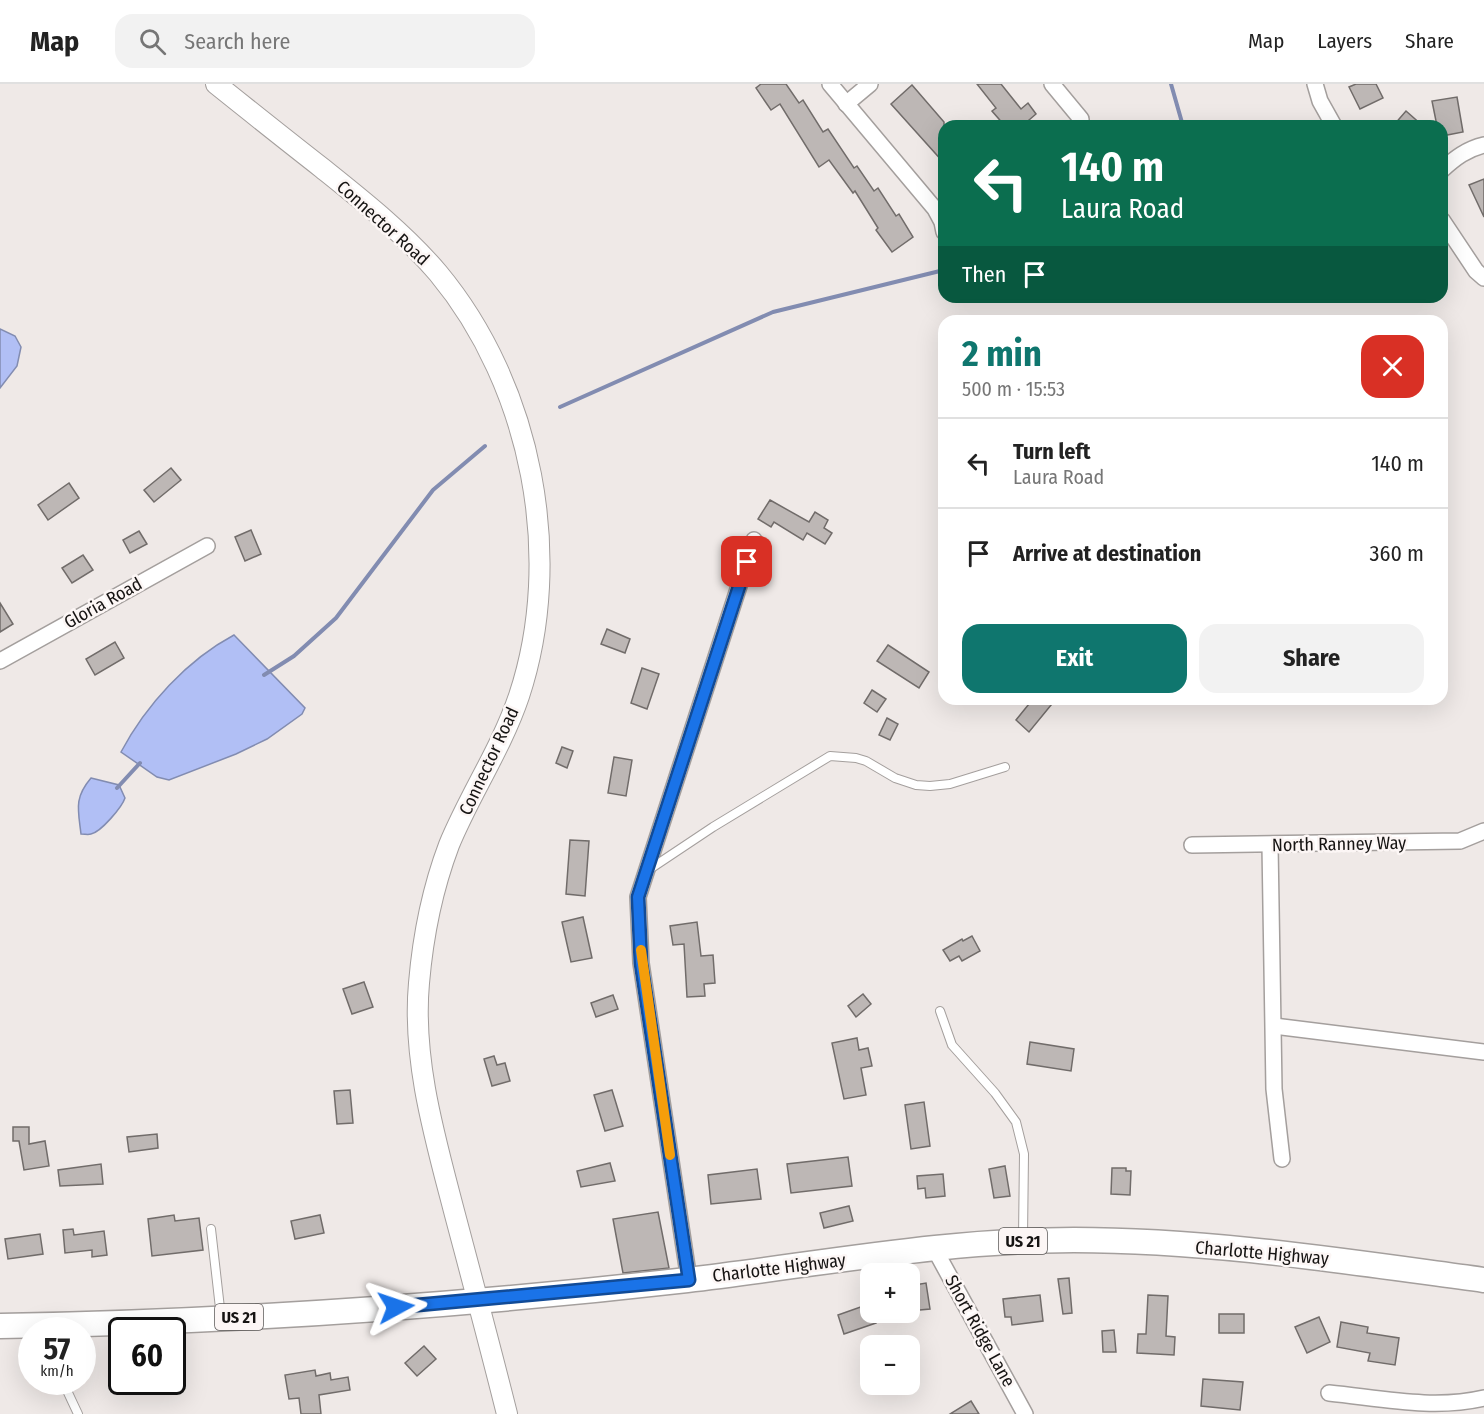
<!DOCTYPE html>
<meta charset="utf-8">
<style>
:root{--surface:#fff;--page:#f2f2f2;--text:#222;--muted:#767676;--line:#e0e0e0;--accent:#0f766e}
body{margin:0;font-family:"Fira Sans Condensed",sans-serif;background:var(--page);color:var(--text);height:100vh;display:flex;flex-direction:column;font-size:22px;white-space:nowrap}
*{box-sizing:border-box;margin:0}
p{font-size:20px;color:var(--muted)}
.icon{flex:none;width:33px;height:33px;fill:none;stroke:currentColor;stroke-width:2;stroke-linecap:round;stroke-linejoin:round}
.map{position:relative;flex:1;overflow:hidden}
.panel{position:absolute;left:938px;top:231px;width:510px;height:390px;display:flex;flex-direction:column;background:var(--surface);border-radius:18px;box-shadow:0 6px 24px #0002}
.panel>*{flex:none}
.hud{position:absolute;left:938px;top:36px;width:510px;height:183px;border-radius:18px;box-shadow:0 6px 24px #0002;background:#0b6e4f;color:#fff;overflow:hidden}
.buttons{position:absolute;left:860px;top:1179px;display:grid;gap:12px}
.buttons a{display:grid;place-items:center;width:60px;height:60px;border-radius:12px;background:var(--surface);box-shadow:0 6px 24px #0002;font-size:30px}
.speed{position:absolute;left:18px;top:1233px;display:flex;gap:12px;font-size:30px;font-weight:700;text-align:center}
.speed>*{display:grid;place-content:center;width:78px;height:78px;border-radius:50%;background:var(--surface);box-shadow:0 6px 24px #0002;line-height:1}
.speed small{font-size:15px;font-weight:400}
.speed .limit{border:3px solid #111;border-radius:9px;background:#fff;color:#111}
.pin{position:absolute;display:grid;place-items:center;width:51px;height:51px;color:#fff;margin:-26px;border-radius:12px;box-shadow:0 3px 9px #0006}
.me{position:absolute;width:66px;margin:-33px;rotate:85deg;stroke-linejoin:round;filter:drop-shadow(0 0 4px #0008)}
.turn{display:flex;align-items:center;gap:21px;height:126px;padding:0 24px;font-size:27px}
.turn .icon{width:78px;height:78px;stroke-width:2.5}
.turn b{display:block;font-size:42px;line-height:51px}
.then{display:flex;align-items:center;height:57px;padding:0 24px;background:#0003;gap:12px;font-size:22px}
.round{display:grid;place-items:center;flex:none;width:63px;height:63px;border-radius:18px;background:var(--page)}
.head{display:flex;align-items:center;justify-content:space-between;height:102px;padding:0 24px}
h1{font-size:36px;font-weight:700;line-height:45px;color:var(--accent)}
.action{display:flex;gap:12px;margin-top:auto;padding:12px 24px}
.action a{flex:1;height:69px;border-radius:18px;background:var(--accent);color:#fff;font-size:24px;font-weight:700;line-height:69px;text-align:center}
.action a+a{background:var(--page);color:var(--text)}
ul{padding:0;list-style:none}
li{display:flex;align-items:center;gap:18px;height:90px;padding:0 24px;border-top:2px solid var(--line)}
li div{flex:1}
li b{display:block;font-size:22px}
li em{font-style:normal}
header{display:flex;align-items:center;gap:36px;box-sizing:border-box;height:84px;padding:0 30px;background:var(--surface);border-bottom:2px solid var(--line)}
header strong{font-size:28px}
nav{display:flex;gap:33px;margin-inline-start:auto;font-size:21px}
.search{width:420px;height:54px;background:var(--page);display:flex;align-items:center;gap:15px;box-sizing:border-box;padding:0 21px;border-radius:18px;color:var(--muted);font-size:22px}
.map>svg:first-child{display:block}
</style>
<header>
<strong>Map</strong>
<div class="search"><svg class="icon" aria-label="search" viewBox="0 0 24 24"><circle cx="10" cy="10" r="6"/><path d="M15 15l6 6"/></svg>Search here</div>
<nav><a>Map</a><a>Layers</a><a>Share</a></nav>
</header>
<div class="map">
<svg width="1484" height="1330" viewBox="0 0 1484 1330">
<rect width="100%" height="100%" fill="#efe9e7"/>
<!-- water -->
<g fill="#b1bff5" stroke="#828cb1" stroke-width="1.5">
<polygon points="0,245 15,252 21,263 17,282 0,304"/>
<path d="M234,551L305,624L302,630L267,655L236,670L169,696L157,693L121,668C146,621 187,576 234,551Z"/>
<path d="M91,694L119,701L125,714C122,723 101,748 91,750C88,751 85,750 81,750C78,725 74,714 91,694Z"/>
</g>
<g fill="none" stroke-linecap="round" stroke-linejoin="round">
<!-- stream -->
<g stroke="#828cb1" stroke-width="4">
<polyline points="1171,0 1183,42"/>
<polyline points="560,323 773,228 944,186"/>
<polyline points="264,591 294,572 336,534 433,406 485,362"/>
<polyline points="117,704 140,679"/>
</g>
</g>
<!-- building -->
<g fill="#bdb7b5" stroke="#716c6a" stroke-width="1.5">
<polygon points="761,0 786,0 799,19 803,16 823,48 828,45 854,84 857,82 874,107 878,104 896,132 899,130 913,153 892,168 876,146 878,144 855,107 853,109 829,76 819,83 780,20 771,26 756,4"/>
<polygon points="977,0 1001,0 1021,25 1028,19 1036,30 1022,42 1005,42 992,27 996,24"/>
<polygon points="1356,0 1376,0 1383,14 1360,25 1349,3"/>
<polygon points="912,1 944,38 944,79 891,20"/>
<polygon points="1457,13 1463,48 1442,52 1442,42 1437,42 1432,17"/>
<polygon points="1406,27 1423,42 1393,42"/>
<polygon points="1484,95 1484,133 1469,101"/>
<polygon points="171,384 181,396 154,418 144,406"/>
<polygon points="69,399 79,414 48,436 38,421"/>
<polygon points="770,416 809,438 815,428 828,436 824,444 832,449 825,460 807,449 803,456 774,438 771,443 758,435"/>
<polygon points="251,446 261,470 245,477 235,453"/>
<polygon points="139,447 147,460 130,469 123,456"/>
<polygon points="83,471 93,486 72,499 62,484"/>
<polygon points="0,519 13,540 0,548"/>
<polygon points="607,545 630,555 625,569 601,560"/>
<polygon points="115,558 124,574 95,591 86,575"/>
<polygon points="888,561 929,588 919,604 877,577"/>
<polygon points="642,584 659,590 647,625 631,619"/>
<polygon points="872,606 886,615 877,628 864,619"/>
<polygon points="1033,615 1056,615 1029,648 1016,636"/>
<polygon points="887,634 898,640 890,656 879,651"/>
<polygon points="562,663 573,667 567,684 556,679"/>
<polygon points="614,673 632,676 626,712 608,709"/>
<polygon points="570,756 589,757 585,812 566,810"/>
<polygon points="583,833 592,874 571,878 562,838"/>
<polygon points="697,838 701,872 713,871 715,899 704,900 705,912 687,913 684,860 673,861 670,842"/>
<polygon points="972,852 980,867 962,877 959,872 950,877 943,866 962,855 963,857"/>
<polygon points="364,898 373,923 352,930 343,905"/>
<polygon points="863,910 871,920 856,933 848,922"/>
<polygon points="613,911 618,925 596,933 591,919"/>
<polygon points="857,954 859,966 868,964 872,982 861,984 866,1011 844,1015 832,959"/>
<polygon points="1030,958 1074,965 1071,987 1027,980"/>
<polygon points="494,972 497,981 505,979 510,997 492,1002 484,975"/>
<polygon points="350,1006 353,1039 337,1040 334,1007"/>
<polygon points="612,1006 623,1042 605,1047 594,1011"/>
<polygon points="924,1018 930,1062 911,1065 905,1021"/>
<polygon points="13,1043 29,1043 29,1060 45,1057 49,1082 24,1086 19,1057 13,1057"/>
<polygon points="157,1050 158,1064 129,1068 127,1053"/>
<polygon points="848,1073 852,1102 791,1109 787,1080"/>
<polygon points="610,1079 615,1097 581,1103 577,1087"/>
<polygon points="101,1080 103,1100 60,1102 58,1086"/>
<polygon points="1005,1082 1010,1112 994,1114 989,1085"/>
<polygon points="1112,1084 1126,1084 1126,1087 1131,1087 1130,1111 1111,1110"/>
<polygon points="757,1085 761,1115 711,1120 708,1091"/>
<polygon points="943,1090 945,1112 926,1114 925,1104 918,1105 917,1092"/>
<polygon points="849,1122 853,1137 824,1144 820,1129"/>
<polygon points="658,1128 669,1184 623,1189 613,1135"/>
<polygon points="174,1131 175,1137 199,1134 203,1166 152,1172 148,1135"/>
<polygon points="320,1131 324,1149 295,1155 291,1137"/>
<polygon points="73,1145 74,1151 104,1147 107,1171 92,1173 92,1166 65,1169 63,1146"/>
<polygon points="40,1150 43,1170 8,1175 5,1155"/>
<polygon points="1069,1194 1072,1229 1063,1230 1058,1195"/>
<polygon points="926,1199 930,1225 909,1227 909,1202"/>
<polygon points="1040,1211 1043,1237 1012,1241 1011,1233 1005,1233 1003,1215"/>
<polygon points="1148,1211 1168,1212 1166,1252 1175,1253 1174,1271 1137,1269 1138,1250 1146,1250"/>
<polygon points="869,1220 870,1228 872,1228 876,1239 844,1250 838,1231"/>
<rect x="1219" y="1230" width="25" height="19"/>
<polygon points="1319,1233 1330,1258 1307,1269 1295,1243"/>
<polygon points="1341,1238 1368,1243 1367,1249 1399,1254 1395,1281 1368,1277 1370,1269 1337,1263"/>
<polygon points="1114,1246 1116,1268 1103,1268 1102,1247"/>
<polygon points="424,1262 436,1275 417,1292 405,1279"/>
<polygon points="315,1286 316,1292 330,1289 331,1296 348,1293 350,1306 319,1311 321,1330 301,1330 299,1314 289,1315 285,1291"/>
<polygon points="1203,1295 1243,1298 1240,1326 1201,1322"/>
<polygon points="971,1317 979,1330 950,1330"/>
</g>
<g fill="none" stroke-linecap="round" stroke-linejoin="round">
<!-- service casing -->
<g stroke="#a49f9d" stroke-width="10">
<g id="service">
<polyline points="650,785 713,743 830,672 856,674 866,677 895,694 916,701 930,702 950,700 1005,683"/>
<polyline points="940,927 952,961 995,1009 1016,1038 1024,1070 1023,1153"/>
<polyline points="211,1145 221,1233"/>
<polyline points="63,1298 78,1330"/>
</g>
</g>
<!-- minor casing -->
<g stroke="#a49f9d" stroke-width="18">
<g id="minor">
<polyline points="830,0 935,125 942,138 944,148"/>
<polyline points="1052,0 1081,35"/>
<polyline points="1315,0 1320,17 1334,42"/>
<polyline points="846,20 870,0"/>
<path d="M1442,86C1455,74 1467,65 1484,61"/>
<polyline points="1442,136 1476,187 1484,194"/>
<polyline points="0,577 207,462"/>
<polyline points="1192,761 1460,757 1484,747"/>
<polyline points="1270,761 1274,1005 1282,1075"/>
<polyline points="1274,942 1484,968"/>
<polyline points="934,1164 1025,1330"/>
<polyline points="689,1196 641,879 638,813 754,456"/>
<path d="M1329,1309C1380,1314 1433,1326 1484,1314"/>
</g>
</g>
<!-- tertiary casing -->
<g stroke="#a49f9d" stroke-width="22">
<path id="tertiary" d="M216,0C251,28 286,56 322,84C362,116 404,149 438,189C532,302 565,473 519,612C501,665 470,710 449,761C432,806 423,852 419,899C412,976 435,1054 454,1127C472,1195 490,1262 507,1330"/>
</g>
<!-- primary casing -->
<g stroke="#a49f9d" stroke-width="27">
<path id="primary" d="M0,1242C230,1238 459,1222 687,1196C816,1181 944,1156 1074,1156C1211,1156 1349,1178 1484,1196"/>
</g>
<!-- service -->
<use href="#service" stroke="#fff" stroke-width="8"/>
<!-- minor -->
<use href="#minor" stroke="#fff" stroke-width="15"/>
<!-- tertiary -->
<use href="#tertiary" stroke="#fff" stroke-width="20"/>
<!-- primary -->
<use href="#primary" stroke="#fff" stroke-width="24"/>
</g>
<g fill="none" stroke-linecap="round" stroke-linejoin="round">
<!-- route casing -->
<g stroke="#114b97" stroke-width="15">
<polyline id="route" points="396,1223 689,1196 641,879 638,813 747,478"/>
</g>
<!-- route -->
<use href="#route" stroke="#1a73e8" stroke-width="10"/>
<!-- slow -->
<polyline stroke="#f59e0b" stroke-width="10" points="641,866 670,1071"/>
</g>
<g text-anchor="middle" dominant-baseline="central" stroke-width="5" stroke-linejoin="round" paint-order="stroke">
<!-- shield labels -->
<g fill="#fcf6f5" stroke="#5b5857" stroke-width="1.5">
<rect x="999" y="1144" width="48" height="26" rx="4.5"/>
<rect x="215" y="1220" width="48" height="26" rx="4.5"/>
</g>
<g font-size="16" font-weight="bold" fill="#161413">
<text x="1023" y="1157">US 21</text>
<text x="239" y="1233">US 21</text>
</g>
<!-- street labels -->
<g font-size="18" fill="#161413" stroke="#fcf6f5">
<text transform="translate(383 139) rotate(42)">Connector Road</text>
<text transform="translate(103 519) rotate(-29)">Gloria Road</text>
<text transform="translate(489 677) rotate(-65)">Connector Road</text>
<text transform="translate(1339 760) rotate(-1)">North Ranney Way</text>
<text transform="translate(1262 1169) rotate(5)">Charlotte Highway</text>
<text transform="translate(779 1184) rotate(-7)">Charlotte Highway</text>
<text transform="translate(980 1247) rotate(61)">Short Ridge Lane</text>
</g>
</g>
</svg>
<div class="buttons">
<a>+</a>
<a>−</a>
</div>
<div class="speed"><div>57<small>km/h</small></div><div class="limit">60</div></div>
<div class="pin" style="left:747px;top:478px;background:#d93025"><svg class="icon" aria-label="arrive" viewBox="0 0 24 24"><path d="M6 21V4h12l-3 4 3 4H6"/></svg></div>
<svg class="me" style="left:396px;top:1223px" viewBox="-20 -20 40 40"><path d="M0-17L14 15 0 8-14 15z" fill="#1a73e8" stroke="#fff" stroke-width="4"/></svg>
<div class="hud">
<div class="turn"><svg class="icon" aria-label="left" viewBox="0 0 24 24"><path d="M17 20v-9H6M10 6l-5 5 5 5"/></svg><div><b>140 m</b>Laura Road</div></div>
<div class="then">Then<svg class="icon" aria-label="arrive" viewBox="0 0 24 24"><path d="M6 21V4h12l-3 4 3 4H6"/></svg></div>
</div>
<section class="panel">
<div class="head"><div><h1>2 min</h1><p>500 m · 15:53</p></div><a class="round" style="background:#d93025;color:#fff"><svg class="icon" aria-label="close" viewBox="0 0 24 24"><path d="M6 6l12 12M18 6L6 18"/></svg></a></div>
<ul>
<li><svg class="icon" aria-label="left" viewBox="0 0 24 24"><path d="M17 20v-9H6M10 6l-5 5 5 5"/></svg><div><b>Turn left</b><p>Laura Road</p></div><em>140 m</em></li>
<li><svg class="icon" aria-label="arrive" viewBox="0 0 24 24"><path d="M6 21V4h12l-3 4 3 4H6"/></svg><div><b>Arrive at destination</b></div><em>360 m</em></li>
</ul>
<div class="action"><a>Exit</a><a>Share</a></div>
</section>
</div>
